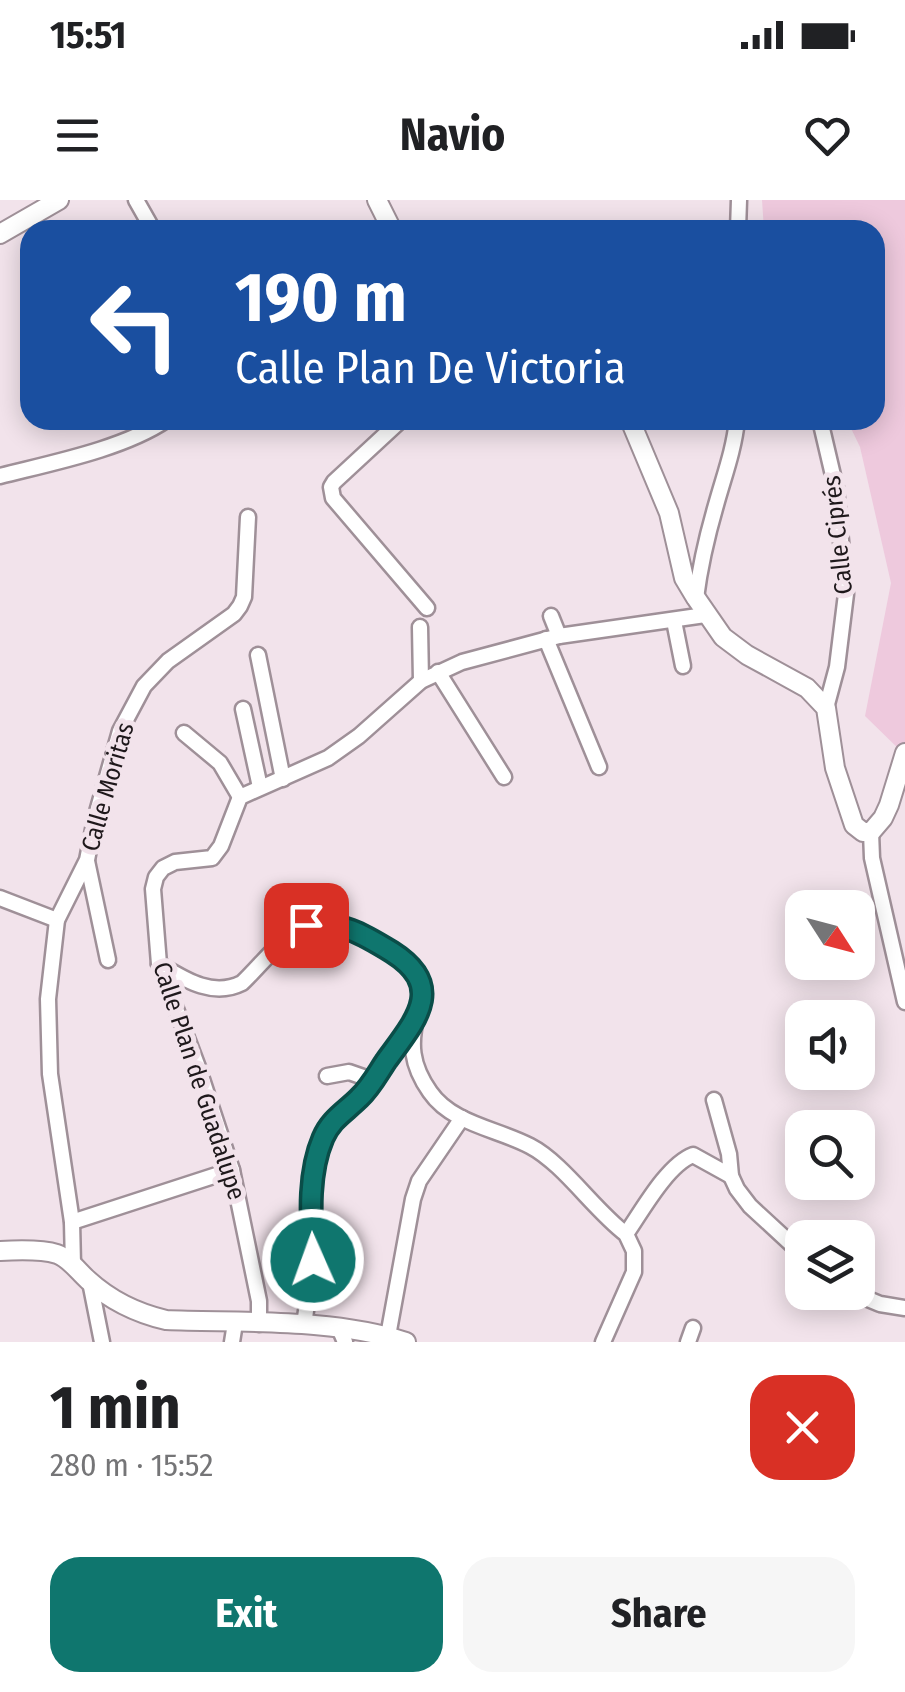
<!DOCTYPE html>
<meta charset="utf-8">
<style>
:root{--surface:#fff;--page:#f6f6f6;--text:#202124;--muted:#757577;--accent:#0f766e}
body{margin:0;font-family:"Fira Sans Condensed",sans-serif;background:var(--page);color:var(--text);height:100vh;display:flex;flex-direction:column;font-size:38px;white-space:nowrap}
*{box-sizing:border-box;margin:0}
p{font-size:32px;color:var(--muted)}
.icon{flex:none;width:55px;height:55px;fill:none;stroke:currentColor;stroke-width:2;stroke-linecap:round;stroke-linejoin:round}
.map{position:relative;height:1142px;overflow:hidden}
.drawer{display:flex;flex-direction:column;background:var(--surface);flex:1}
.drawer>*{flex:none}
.hud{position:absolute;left:20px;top:20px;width:865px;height:210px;border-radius:30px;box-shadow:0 5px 25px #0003;background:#1a4fa0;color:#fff;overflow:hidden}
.needle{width:65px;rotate:126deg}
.fabs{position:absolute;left:785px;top:690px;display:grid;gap:20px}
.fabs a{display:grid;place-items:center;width:90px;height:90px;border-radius:20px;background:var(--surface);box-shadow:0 5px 25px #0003;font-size:50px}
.pin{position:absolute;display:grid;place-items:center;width:85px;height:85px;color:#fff;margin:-42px;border-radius:20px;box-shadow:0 5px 15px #0006}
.me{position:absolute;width:110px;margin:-55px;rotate:358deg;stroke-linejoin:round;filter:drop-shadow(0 0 8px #0008)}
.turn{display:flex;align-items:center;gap:35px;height:210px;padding:0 50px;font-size:45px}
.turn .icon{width:130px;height:130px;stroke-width:2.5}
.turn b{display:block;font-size:70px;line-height:85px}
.round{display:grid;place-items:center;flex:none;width:105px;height:105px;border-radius:30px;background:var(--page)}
.summary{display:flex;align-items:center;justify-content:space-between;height:170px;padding:0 50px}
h1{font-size:60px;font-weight:700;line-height:75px}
.button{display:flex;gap:20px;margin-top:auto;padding:20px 50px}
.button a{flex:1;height:115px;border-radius:30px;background:var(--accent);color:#fff;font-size:40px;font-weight:700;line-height:115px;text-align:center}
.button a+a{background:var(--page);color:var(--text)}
.status{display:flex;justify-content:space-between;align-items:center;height:70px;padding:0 50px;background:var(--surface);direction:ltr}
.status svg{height:28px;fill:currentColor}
header{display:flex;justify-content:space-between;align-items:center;height:130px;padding:0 50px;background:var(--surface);font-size:45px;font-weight:700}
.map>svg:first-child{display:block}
</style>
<div class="status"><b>15:51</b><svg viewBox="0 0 49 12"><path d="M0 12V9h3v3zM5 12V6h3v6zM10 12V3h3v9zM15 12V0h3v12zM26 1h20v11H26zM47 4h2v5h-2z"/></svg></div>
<header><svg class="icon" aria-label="menu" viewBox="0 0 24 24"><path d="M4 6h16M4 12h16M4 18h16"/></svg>Navio<svg class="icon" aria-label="heart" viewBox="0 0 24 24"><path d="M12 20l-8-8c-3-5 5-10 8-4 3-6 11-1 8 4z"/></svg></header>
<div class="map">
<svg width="905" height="1142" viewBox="0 0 905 1142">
<rect width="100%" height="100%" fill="#f2e3eb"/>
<!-- green -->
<polygon fill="#eec9dd" points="762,0 905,0 905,555 865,516 891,383 860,247 847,220 875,220 875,30 764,30"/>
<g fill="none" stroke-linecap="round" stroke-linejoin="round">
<!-- minor casing -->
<g stroke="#9f9098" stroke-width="19">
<g id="minor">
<polyline points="136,0 153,30"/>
<polyline points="738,30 739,0"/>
<polyline points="401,220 334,282 331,287 333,298 427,408"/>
<polyline points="820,220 836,288 846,394 837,467 826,508"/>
<path d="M0,276C51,263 123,249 166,220"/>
<path d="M696,398C700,366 707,336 716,305C724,276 734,250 737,220"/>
<polyline points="551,416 559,436"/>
<polyline points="674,421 683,466"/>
<polyline points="420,427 421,481"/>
<polyline points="546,439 599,567"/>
<polyline points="258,455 283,579"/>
<polyline points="438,472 504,577"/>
<polyline points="243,509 260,587"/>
<polyline points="184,533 220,563 240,597"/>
<polyline points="871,632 872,658 905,802"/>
<polyline points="87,661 108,760"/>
<polyline points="0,698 57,720"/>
<path d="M159,764C184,779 212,798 242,783C259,767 283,736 304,726C316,721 337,723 349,728C361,733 372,741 383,747C396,755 417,766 421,782C424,793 420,802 418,812C409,843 411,865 430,892C452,924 498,929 530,946C563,963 595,1011 626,1034L634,1051V1072L603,1142"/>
<polyline points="327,876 349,872 372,880"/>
<polyline points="714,900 729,954 731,976 737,989 750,1006 802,1054"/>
<polyline points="72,1022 232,970"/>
<path d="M626,1034C642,1011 667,965 693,955L731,976"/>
<polyline points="73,1065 72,1022 50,874 48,799 57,720 87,660 95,619 120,531 144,486 168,461 234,414 240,406 244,397 248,317"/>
<polyline points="90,1082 102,1142"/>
<polyline points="851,1092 880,1104 905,1108"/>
<polyline points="259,1124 259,1101 232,970 198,867 159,764 153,689 156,677 163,668 175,662 212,658 221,646 240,597 328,558 359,536 421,481 462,462 559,436 705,415"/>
<polyline points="304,1125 313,1061 312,991 321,944 329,926 366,891 412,825"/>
<polyline points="339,1128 345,1142"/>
<polyline points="388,1136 413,999 419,981 462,918"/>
<polyline points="232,1142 235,1123"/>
<polyline points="688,1142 693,1128"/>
</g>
</g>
<!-- major casing -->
<g stroke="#9f9098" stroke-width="22">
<g id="major">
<polyline points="377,0 392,30"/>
<polyline points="0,34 59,0"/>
<polyline points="630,220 669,313 684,378 696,398 723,437 747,455 807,488 826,508 835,568 854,625 863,632 871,632 883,618 889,605 905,553"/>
<path d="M0,1051C17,1050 41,1049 57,1054C69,1058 78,1071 88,1080C111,1101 136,1113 166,1120C243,1123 333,1118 406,1142"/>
</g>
</g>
<!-- minor -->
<use href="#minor" stroke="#fff" stroke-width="14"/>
<!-- major -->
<use href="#major" stroke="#fff" stroke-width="18"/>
</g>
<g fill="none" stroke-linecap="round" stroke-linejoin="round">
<!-- route casing -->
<g stroke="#0a4d48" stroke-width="25">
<path id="route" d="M306,725C343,722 361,733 392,752C447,787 415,821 386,861C378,873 370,888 359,898C345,912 331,919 323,938C307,975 311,1021 313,1060"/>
</g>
<!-- route -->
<use href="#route" stroke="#0f766e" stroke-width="18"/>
</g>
<g text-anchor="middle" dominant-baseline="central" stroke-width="10" stroke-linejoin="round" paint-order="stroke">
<!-- street labels -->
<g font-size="25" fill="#1e181b" stroke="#f2e3eb">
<text transform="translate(838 335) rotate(-96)">Calle Ciprés</text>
<text transform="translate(108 587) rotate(-74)">Calle Moritas</text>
<text transform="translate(199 881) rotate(72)">Calle Plan de Guadalupe</text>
</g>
</g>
</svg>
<div class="fabs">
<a><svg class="needle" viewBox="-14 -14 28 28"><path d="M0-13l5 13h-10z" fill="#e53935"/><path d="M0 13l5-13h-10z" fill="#757577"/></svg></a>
<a><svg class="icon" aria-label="sound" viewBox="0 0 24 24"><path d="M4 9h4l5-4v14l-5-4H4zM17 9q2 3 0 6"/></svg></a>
<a><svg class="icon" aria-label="search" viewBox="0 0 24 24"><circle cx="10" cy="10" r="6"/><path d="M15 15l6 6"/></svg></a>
<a><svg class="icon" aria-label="layers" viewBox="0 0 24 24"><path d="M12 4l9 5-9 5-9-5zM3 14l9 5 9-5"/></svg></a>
</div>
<div class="pin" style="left:306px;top:725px;background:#d93025"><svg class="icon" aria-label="arrive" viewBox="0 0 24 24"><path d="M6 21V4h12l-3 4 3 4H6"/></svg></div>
<svg class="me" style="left:313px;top:1060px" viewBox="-20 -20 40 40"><circle r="17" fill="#0f766e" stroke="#fff" stroke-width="3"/><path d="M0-11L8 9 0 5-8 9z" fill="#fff"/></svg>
<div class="hud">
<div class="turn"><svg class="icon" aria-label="left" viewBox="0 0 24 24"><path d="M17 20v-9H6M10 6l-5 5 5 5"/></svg><div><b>190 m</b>Calle Plan De Victoria</div></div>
</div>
</div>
<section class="drawer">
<div class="summary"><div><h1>1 min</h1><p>280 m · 15:52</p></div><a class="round" style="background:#d93025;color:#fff"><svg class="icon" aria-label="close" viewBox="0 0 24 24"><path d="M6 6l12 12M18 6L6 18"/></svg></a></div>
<div class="button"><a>Exit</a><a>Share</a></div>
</section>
